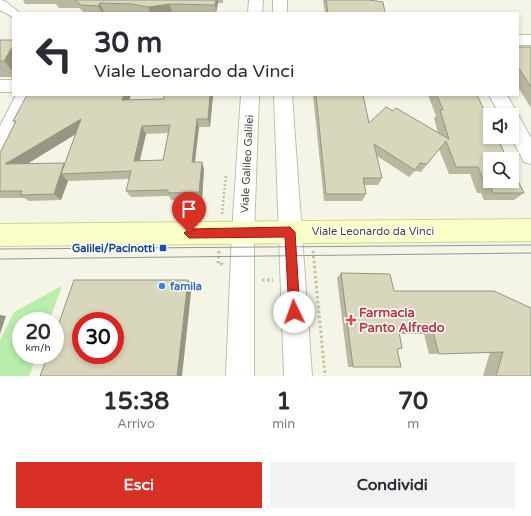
<!DOCTYPE html>
<html lang="it">
<style>
:root{--surface:#fff;--page:#f2f2f3;--text:#2b2b33;--muted:#7c7c81;--accent:#d93025}
body{margin:0;font-family:"Varela Round",sans-serif;background:var(--page);color:var(--text);height:100vh;display:flex;flex-direction:column;font-size:15px;white-space:nowrap}
*{box-sizing:border-box;margin:0}
p{font-size:13px;color:var(--muted)}
.icon{flex:none;width:22px;height:22px;fill:none;stroke:currentColor;stroke-width:2;stroke-linecap:round;stroke-linejoin:round}
.map{position:relative;height:376px;overflow:hidden}
.side{display:flex;flex-direction:column;background:var(--surface);flex:1}
.side>*{flex:none}
.top-card{position:absolute;left:12px;top:12px;width:507px;height:84px;border-radius:0px;box-shadow:0 2px 6px #0003;background:#fff;color:var(--text);overflow:hidden}
.controls{position:absolute;left:483px;top:108px;display:grid;gap:8px}
.controls a{display:grid;place-items:center;width:36px;height:36px;border-radius:0px;background:var(--surface);box-shadow:0 2px 6px #0003;font-size:20px}
.speed{position:absolute;left:12px;top:312px;display:flex;gap:8px;font-size:20px;font-weight:700;text-align:center}
.speed>*{display:grid;place-content:center;width:52px;height:52px;border-radius:50%;background:var(--surface);box-shadow:0 2px 6px #0003;line-height:1}
.speed small{font-size:10px;font-weight:400}
.speed .limit{border:6px solid #d22;background:#fff;color:#111}
.pin{position:absolute;display:grid;place-items:center;width:34px;height:34px;color:#fff;margin:-41px -17px;border-radius:50% 50% 50% 0;rotate:-45deg;box-shadow:0 0 4px #0007}
.pin .icon{rotate:45deg}
.me{position:absolute;width:44px;margin:-22px;rotate:357deg;stroke-linejoin:round;filter:drop-shadow(0 0 3px #0008)}
.turn{display:flex;align-items:center;gap:14px;height:84px;padding:0 16px;font-size:18px}
.turn .icon{width:52px;height:52px;stroke-width:2.5}
.turn b{display:block;font-size:28px;line-height:34px}
.eta{display:flex;justify-content:space-evenly;align-items:center;height:68px;text-align:center}
.eta b{font-size:24px;font-weight:700;line-height:28px}
.button{display:flex;gap:8px;margin-top:auto;padding:8px 16px}
.button a{flex:1;height:46px;border-radius:0px;background:var(--accent);color:#fff;font-size:16px;font-weight:700;line-height:46px;text-align:center}
.button a+a{background:var(--page);color:var(--text)}
.map>svg:first-child{display:block}
</style>
<div class="map">
<svg width="531" height="376" viewBox="0 0 531 376">
<rect width="100%" height="100%" fill="#f4f5e7"/>
<!-- green -->
<polygon fill="#b9edac" points="62,286 49,321 21,321 21,355 37,355 29,376 0,376 0,340 14,312"/>
<g fill="none" stroke-linecap="round" stroke-linejoin="round">
<!-- street casing -->
<g stroke="#c1c1a8" stroke-width="2">
<g id="street">
<polygon points="0,0 5,1 20,13 13,13 13,17 0,10"/>
<polygon points="249,0 263,0 262,13 248,13"/>
<rect x="273" y="0" width="14" height="13"/>
<rect x="518" y="35" width="13" height="10"/>
<rect x="0" y="80" width="13" height="12"/>
<polygon points="16,95 34,95 7,149 0,152 0,126"/>
<polygon points="241,95 259,95 254,233 254,376 226,376 232,233"/>
<polygon points="274,95 292,95 312,376 284,376"/>
<polygon points="489,95 507,95 531,138 531,164 524,162 511,137 512,115 500,115"/>
</g>
</g>
<!-- secondary casing -->
<g stroke="#d0d590" stroke-width="2">
<polygon id="secondary" points="531,219 531,241 0,246 0,224"/>
</g>
<!-- path-far1 -->
<polyline stroke="#c4c498" stroke-width="2.5" stroke-dasharray="2 2" stroke-linecap="butt" points="222,214 226,175"/>
<!-- path -->
<g stroke="#c4c498" stroke-width="3" stroke-dasharray="2.5 2.5" stroke-linecap="butt">
<polyline points="219,251 218,264 222,264 222,266"/>
<polyline points="313,251 325,376"/>
<polyline points="262,280 273,280"/>
</g>
<!-- street -->
<use href="#street" fill="#fff" fill-rule="evenodd"/>
<!-- secondary -->
<use href="#secondary" fill="#f9ffc6" fill-rule="evenodd"/>
<!-- tram -->
<g stroke="#979797" stroke-width="1">
<polyline points="0,249 531,245"/>
<polyline points="0,259 531,253"/>
</g>
</g>
<!-- wall -->
<g fill="#bab8a1" fill-rule="evenodd">
<polygon points="23,0 223,0 223,3 218,3 216,13 140,13 135,12 104,12 103,13 85,13 79,8 59,8 56,4 25,4"/>
<polygon points="323,0 369,0 385,13 325,13"/>
<rect x="0" y="40" width="13" height="37"/>
<polygon points="518,47 531,47 531,108 518,87"/>
<path d="M213,95L210,127H199L195,162L204,169L202,199L171,200L169,196L131,197L126,191L129,179L68,181L61,200L29,201L24,198H0V153L15,123L13,121L129,100L164,99ZM168,133L163,160H140L146,134ZM76,134L65,163L27,164Z"/>
<polygon points="313,95 363,95 369,123 393,111 438,133 434,118 436,116 428,95 477,95 524,193 514,200 484,200 481,193 477,193 470,174 449,174 439,149 421,172 415,171 409,177 377,156 382,178 378,185 365,185 366,194 362,201 324,201"/>
<polygon points="341,273 394,291 494,291 531,376 483,376 490,352 429,354 424,334 399,334 397,349 401,367 348,367 337,278"/>
</g>
<!-- shaded-wall -->
<g fill="#979683">
<polygon points="216,0 218,0 218,3 216,13 215,5"/>
<polygon points="100,3 104,12 103,13 102,13 98,6"/>
<polygon points="170,4 172,13 150,13 148,7"/>
<polygon points="13,46 13,72 4,61"/>
<polygon points="124,95 131,95 127,108 122,100"/>
<polygon points="210,95 213,95 210,127 208,119"/>
<polygon points="81,119 87,127 14,172 5,164"/>
<polygon points="197,119 199,127 194,169 192,162"/>
<polygon points="142,126 146,134 138,168 134,161"/>
<polygon points="202,162 204,169 202,199 199,192"/>
<polygon points="64,163 71,170 61,174 68,181 61,200 54,194"/>
<polygon points="188,280 192,284 182,376 177,376"/>
<polygon points="0,315 6,316 0,334"/>
</g>
<!-- building -->
<g fill="#d8d6bb" stroke="#979683" fill-rule="evenodd">
<polygon points="75,0 216,0 215,5 170,4 148,7 132,4 100,3 98,6 81,5"/>
<polygon points="326,0 369,0 383,2 385,13 328,13"/>
<polygon points="0,40 13,40 13,46 4,61 0,61"/>
<polygon points="518,47 531,47 531,87 518,67"/>
<path d="M27,95H124L122,100L164,99V95H210L208,119H197L192,162H202L199,192L168,193V190L126,191L131,171L61,174L81,119L5,164L64,163L54,194L20,195L22,191H0V153L16,121H13ZM170,125L163,160L134,161L142,126Z"/>
<polygon points="316,95 363,95 369,123 386,107 393,111 396,108 449,139 440,110 443,110 437,95 477,95 490,122 490,137 497,137 507,159 490,159 490,181 512,181 512,169 524,193 493,193 490,186 486,186 478,167 456,167 446,141 427,164 420,163 415,170 374,144 382,178 363,178 366,194 326,194"/>
<polygon points="341,273 390,274 394,291 494,291 531,308 531,376 496,376 503,352 439,354 433,332 399,332 402,348 397,349 401,367 353,367"/>
<path d="M74,280H188L177,376H40L48,355H55V334ZM81,321H115V355H81Z"/>
</g>
<!-- route -->
<polygon fill="#d93025" stroke="#8d1f18" points="290,227 295,232 300,312 298,316 294,318 290,316 289,312 285,237 189,238 184,233 189,229"/>
<!-- markers -->
<rect fill="#1a4fb4" stroke="#fff" stroke-width="1.5" x="159" y="244" width="8" height="8" rx="2"/>
<circle fill="#3f7fe0" stroke="#fff" stroke-width="1.5" cx="162" cy="286" r="4"/>
<path fill="#e0444e" stroke="#fff" stroke-width="1.5" d="M349 314h4v4h4v4h-4v4h-4v-4h-4v-4h4z"/>
<g text-anchor="middle" dominant-baseline="central" stroke-width="3" stroke-linejoin="round" paint-order="stroke">
<!-- street labels -->
<g font-size="11" fill="#484735" stroke="#fff">
<text transform="translate(247 164) rotate(-87)">Viale Galileo Galilei</text>
<text x="373" y="231">Viale Leonardo da Vinci</text>
</g>
<!-- transit labels -->
<g font-size="11" font-weight="bold" fill="#164399" stroke="#fff" text-anchor="end">
<text x="155" y="248">Galilei/Pacinotti</text>
</g>
<!-- shop labels -->
<g font-size="11" font-weight="bold" fill="#366cbe" stroke="#fff" text-anchor="start">
<text x="170" y="286">famila</text>
</g>
<!-- near-health labels -->
<g font-size="13" font-weight="bold" fill="#be3a42" stroke="#fff" text-anchor="start">
<text x="359" y="313">Farmacia<tspan x="359" dy="15">Panto Alfredo</tspan></text>
</g>
</g>
</svg>
<div class="controls">
<a><svg class="icon" aria-label="sound" viewBox="0 0 24 24"><path d="M4 9h4l5-4v14l-5-4H4zM17 9q2 3 0 6"/></svg></a>
<a><svg class="icon" aria-label="search" viewBox="0 0 24 24"><circle cx="10" cy="10" r="6"/><path d="M15 15l6 6"/></svg></a>
</div>
<div class="speed"><div>20<small>km/h</small></div><div class="limit">30</div></div>
<div class="pin" style="left:189px;top:233px;background:#d93025"><svg class="icon" aria-label="arrive" viewBox="0 0 24 24"><path d="M6 21V4h12l-3 4 3 4H6"/></svg></div>
<svg class="me" style="left:294px;top:312px" viewBox="-20 -20 40 40"><circle r="19" fill="#fff"/><path d="M0-13L10 11 0 6-10 11z" fill="#d93025"/></svg>
<div class="top-card">
<div class="turn"><svg class="icon" aria-label="left" viewBox="0 0 24 24"><path d="M17 20v-9H6M10 6l-5 5 5 5"/></svg><div><b>30 m</b>Viale Leonardo da Vinci</div></div>
</div>
</div>
<section class="side">
<div class="eta">
<div><b>15:38</b><p>Arrivo</p></div>
<div><b>1</b><p>min</p></div>
<div><b>70</b><p>m</p></div>
</div>
<div class="button"><a>Esci</a><a>Condividi</a></div>
</section>
